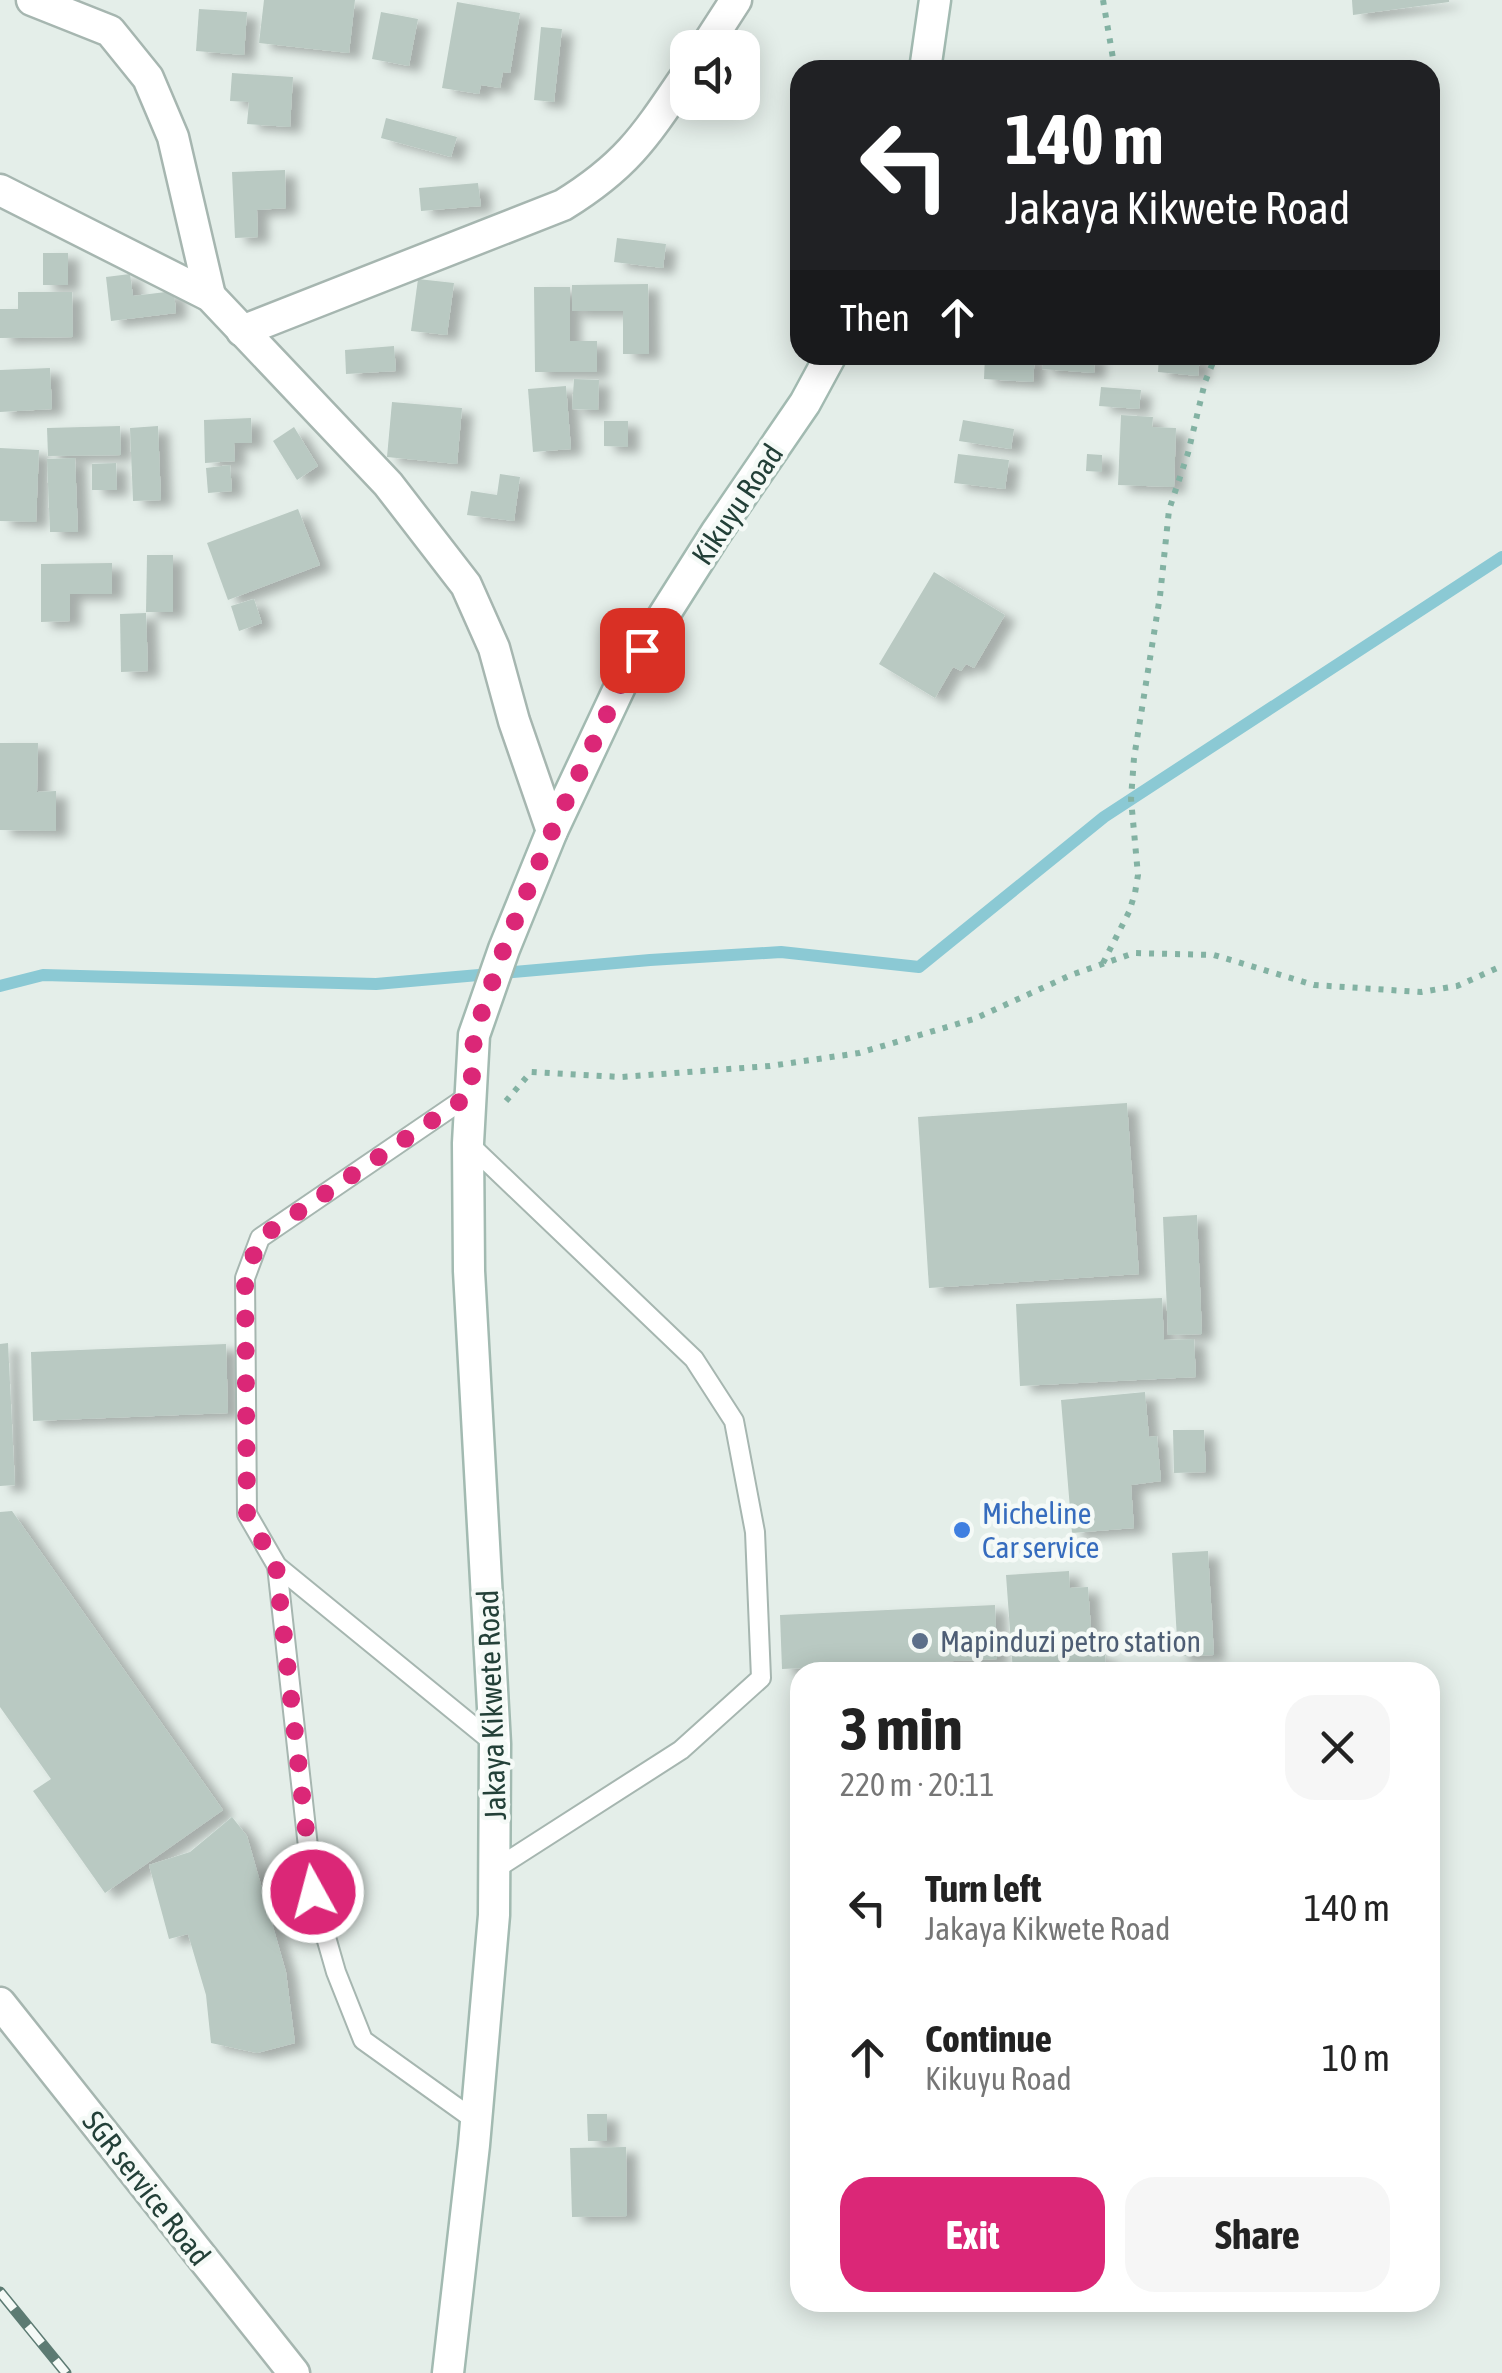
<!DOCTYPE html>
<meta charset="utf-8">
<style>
:root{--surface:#fff;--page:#f6f6f6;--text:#222;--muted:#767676;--accent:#db2777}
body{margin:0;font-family:"Asap Condensed",sans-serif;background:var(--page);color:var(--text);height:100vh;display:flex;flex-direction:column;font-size:38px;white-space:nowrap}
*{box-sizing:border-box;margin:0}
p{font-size:32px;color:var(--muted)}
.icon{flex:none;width:55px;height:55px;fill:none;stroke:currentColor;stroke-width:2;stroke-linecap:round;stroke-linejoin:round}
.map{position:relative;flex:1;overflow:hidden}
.details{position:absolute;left:790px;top:1662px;width:650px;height:650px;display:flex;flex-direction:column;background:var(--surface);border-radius:30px;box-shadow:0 5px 25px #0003}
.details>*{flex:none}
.hud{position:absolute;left:790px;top:60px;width:650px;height:305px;border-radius:30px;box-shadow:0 5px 25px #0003;background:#202124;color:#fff;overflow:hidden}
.tools{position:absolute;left:670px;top:30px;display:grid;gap:20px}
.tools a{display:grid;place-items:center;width:90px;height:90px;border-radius:20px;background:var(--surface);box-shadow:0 5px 25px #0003;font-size:50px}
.pin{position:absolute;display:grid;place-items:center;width:85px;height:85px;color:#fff;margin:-42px;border-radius:20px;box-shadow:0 5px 15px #0006}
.me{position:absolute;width:110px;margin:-55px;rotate:353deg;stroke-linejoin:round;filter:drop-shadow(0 0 8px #0008)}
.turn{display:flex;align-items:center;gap:35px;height:210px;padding:0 50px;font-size:45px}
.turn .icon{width:130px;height:130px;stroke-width:2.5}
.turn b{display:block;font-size:70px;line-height:85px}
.then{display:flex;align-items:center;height:95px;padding:0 50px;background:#0003;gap:20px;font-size:38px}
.round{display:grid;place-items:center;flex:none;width:105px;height:105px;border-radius:30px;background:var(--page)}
.summary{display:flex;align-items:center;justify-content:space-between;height:170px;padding:0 50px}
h1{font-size:60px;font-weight:700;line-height:75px}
.action{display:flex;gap:20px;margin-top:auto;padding:20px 50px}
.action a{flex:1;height:115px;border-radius:30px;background:var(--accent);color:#fff;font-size:40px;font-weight:700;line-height:115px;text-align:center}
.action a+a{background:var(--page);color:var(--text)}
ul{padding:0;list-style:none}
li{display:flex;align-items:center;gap:30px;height:150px;padding:0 50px}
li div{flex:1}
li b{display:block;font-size:38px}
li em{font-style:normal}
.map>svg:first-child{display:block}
</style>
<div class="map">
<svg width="1502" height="2373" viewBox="0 0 1502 2373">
<defs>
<filter id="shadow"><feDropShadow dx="11" dy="6" stdDeviation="5" flood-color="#0004"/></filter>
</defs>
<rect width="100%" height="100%" fill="#e4eee9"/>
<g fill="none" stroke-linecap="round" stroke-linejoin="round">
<!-- stream -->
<polyline stroke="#8bc9d4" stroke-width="12" points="0,986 43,975 376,984 650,960 781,952 919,967 1104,817 1502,557"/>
</g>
<!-- building -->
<g fill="#b9c9c2" filter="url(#shadow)">
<polygon points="264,0 355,0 349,53 259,43"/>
<polygon points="1352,0 1449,0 1449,2 1353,15"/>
<polygon points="457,2 520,13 510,73 503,72 500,88 481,85 479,94 442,88"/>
<polygon points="199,9 247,12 244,55 196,51"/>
<polygon points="381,12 418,19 409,66 372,59"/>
<polygon points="541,27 562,29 554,102 534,100"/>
<polygon points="232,73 293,77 290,127 247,124 249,102 230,101"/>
<polygon points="386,118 457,137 451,157 381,138"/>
<polygon points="285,170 286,208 257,210 258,237 235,238 232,172"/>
<polygon points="478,183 481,206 421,211 419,188"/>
<polygon points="617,238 666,244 663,268 614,262"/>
<rect x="43" y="253" width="25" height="32"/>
<polygon points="130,274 133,296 174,291 176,313 111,321 106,277"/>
<polygon points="418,279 454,283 447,335 411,331"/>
<polygon points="648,284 649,354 623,354 623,311 572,311 572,285"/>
<polygon points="534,287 570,287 570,341 597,341 597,372 535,372"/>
<polygon points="18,292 72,292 73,337 0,338 0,309 18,309"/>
<polygon points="394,346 396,371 346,374 345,350"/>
<polygon points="985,355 1035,355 1033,382 984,379"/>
<polygon points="1043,355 1095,355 1094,373 1042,369"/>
<polygon points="1159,355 1200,356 1198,376 1158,372"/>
<polygon points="50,368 52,409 0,412 0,370"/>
<polygon points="574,379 599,380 598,410 572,409"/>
<polygon points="566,386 571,449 533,452 528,389"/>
<polygon points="1101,387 1141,390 1139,409 1099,406"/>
<polygon points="392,402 462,408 457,464 387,457"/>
<polygon points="1121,415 1153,417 1152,427 1176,428 1174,487 1118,485"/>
<polygon points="251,418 252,443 234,443 235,461 205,463 204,420"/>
<polygon points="963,420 1014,429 1011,449 959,441"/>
<polygon points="604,421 628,421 628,447 604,446"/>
<polygon points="120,426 121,455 48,456 47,428"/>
<polygon points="158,426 161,500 133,501 130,428"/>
<polygon points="294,427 318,466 297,480 273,441"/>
<polygon points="0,448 39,450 36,522 0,521"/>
<polygon points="958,454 1009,460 1005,489 954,483"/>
<polygon points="1087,454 1102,455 1102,472 1086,471"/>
<polygon points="75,458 78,532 50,532 47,459"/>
<polygon points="116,463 117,490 92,490 92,464"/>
<polygon points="230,465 232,491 208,493 206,468"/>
<polygon points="500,474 520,477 514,521 467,515 471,491 497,495"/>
<polygon points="298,509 320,565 228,600 207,543"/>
<polygon points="147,555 173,555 173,612 146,612"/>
<polygon points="112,563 112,594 70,594 70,621 41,622 41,564"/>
<polygon points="934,572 1005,615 974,668 966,664 961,671 953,667 935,698 879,664"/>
<polygon points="254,599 262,623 239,631 231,606"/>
<polygon points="146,613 148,671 121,672 120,614"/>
<polygon points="0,743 38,743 37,792 56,791 56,831 0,830"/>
<polygon points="1127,1103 1139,1274 929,1288 918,1117"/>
<polygon points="1197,1215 1202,1334 1168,1335 1163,1217"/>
<polygon points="1162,1298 1164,1340 1194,1339 1196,1377 1020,1386 1016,1304"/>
<polygon points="8,1343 15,1485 0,1486 0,1344"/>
<polygon points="226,1344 228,1413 33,1421 31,1352"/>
<polygon points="1145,1392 1149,1437 1157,1436 1161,1481 1131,1485 1134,1528 1072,1533 1061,1400"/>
<polygon points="1173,1430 1204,1430 1206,1472 1174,1473"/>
<polygon points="12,1511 223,1810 105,1893 33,1791 51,1779 0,1707 0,1512"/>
<polygon points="1208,1551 1214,1655 1178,1656 1172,1553"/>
<polygon points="1069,1571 1070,1588 1088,1587 1093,1656 1105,1655 1106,1672 1013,1672 1006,1575"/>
<polygon points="995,1605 997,1659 782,1669 780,1615"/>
<polygon points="232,1817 247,1836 286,1972 295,2043 257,2053 211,2043 206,1995 188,1934 169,1939 149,1865 190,1852"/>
<polygon points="587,2114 607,2114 607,2141 588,2141"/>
<polygon points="626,2147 627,2216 572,2217 570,2148"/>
</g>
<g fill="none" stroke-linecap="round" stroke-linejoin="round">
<!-- lane casing -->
<g stroke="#a6b6b0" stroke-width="22">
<g id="lane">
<polyline points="471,1094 260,1238 245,1278 247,1514 277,1566 495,1744"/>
<polyline points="469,1144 694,1359 734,1421 755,1532 761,1678 681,1750 494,1870"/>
<polyline points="277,1566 313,1892 336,1972 363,2040 476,2121"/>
</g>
</g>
<!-- street casing -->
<g stroke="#a6b6b0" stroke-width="35">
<g id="street">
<polyline points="32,0 110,31 148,78 173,137 210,296"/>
<polyline points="705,48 736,0"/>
<polyline points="0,190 210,296 388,484 466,585 494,648 514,721 552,831"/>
<path d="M242,331L563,205C628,165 646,135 688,73"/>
<polyline points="0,2003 294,2373"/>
</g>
</g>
<!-- secondary casing -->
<g stroke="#a2bab1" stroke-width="35">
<g id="secondary">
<polyline points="925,70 935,0"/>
<polyline points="448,2373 474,2145 494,1915 495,1744 469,1271 468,1143 474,1035 504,949 552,831 624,678 716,533 805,403 831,355"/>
</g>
</g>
<!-- path -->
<g stroke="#83b2a3" stroke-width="6" stroke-dasharray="5 8" stroke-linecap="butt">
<polyline points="1103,0 1115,70"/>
<polyline points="1103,963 1129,912 1135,893 1138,875 1131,799 1134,758 1160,596 1169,510 1188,453 1205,382 1216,355"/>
<polyline points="506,1101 531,1072 621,1077 770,1066 859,1053 974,1019 1071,975 1134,953 1214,955 1314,985 1421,992 1457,986 1502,966"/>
</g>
<!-- lane -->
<use href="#lane" stroke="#fff" stroke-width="18"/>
<!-- street -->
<use href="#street" stroke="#fff" stroke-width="30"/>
<!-- secondary -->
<use href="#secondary" stroke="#fff" stroke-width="30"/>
<!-- rail casing -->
<g stroke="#5d7b73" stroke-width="11">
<polyline id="rail" points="0,2292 66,2373"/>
</g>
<!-- rail -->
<use href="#rail" stroke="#f5faf7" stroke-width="8" stroke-dasharray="22" stroke-linecap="butt"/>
</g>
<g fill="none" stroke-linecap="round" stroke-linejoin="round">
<!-- route -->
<polyline stroke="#db2777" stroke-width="18" stroke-dasharray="0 32.4" points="313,1892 276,1566 247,1514 245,1278 260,1238 471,1094 474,1035 504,948 552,831 624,678 642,650"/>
</g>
<!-- markers -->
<circle fill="#3f7fe0" stroke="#f5faf7" stroke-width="4" cx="962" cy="1530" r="10"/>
<circle fill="#5c6f8a" stroke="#f5faf7" stroke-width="4" cx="920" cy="1641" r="10"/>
<g text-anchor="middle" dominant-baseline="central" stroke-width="9" stroke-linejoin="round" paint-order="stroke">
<!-- street labels -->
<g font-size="30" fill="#234038" stroke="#f5faf7">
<text transform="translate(737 504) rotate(-56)">Kikuyu Road</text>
<text transform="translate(491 1705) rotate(-92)">Jakaya Kikwete Road</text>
<text transform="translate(147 2188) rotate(52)">SGR service Road</text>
</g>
<!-- shop labels -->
<g font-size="30" fill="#366cbe" stroke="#f5faf7" text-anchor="start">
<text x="982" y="1513">Micheline<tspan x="982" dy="34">Car service</tspan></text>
</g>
<!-- service labels -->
<g font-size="30" fill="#4e5e75" stroke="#f5faf7" text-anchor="start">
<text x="940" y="1641">Mapinduzi petro station</text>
</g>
</g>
</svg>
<div class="tools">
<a><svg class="icon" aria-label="sound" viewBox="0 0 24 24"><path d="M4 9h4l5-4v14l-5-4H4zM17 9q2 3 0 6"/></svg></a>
</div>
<div class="pin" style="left:642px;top:650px;background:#d93025"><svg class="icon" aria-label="arrive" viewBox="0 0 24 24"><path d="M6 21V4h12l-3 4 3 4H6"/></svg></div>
<svg class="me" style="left:313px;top:1892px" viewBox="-20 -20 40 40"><circle r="17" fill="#db2777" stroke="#fff" stroke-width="3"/><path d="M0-11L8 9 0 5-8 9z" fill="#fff"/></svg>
<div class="hud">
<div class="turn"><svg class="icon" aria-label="left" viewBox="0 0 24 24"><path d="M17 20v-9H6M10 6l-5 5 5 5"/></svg><div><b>140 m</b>Jakaya Kikwete Road</div></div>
<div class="then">Then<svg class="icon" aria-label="ahead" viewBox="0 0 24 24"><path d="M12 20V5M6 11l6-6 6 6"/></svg></div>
</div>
<section class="details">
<div class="summary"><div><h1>3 min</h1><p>220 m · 20:11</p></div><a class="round"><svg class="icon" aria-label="close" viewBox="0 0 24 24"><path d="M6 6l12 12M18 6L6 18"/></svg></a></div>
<ul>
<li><svg class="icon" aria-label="left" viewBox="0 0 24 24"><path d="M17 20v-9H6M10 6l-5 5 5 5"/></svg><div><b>Turn left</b><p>Jakaya Kikwete Road</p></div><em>140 m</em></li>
<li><svg class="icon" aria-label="ahead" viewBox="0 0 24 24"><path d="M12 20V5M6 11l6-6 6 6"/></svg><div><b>Continue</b><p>Kikuyu Road</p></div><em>10 m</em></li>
</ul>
<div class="action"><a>Exit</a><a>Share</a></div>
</section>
</div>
